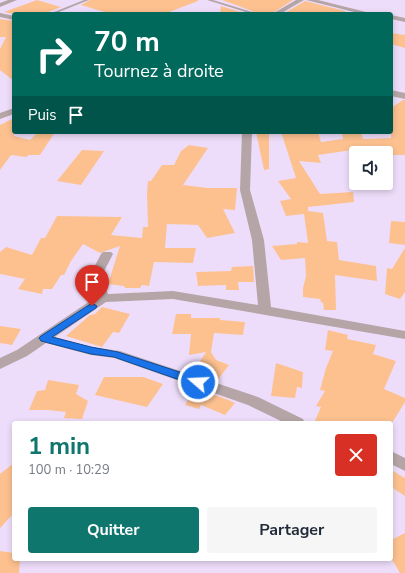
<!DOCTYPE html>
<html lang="fr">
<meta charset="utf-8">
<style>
:root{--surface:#fff;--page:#f6f6f7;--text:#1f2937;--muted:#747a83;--accent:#0f766e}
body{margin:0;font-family:"Nunito Sans",sans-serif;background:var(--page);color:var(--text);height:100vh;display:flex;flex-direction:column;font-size:15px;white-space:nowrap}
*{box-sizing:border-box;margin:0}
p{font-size:13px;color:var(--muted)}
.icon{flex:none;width:22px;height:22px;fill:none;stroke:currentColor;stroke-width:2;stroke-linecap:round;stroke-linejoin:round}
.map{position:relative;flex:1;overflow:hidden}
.panel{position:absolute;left:12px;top:421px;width:381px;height:140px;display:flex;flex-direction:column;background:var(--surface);border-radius:4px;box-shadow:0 2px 6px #0003}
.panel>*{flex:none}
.top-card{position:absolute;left:12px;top:12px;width:381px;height:122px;border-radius:4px;box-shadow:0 2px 6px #0003;background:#00695c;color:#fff;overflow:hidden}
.controls{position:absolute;left:349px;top:146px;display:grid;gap:8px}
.controls a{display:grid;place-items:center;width:44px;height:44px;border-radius:4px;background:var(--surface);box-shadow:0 2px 6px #0003;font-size:20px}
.pin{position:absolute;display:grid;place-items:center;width:34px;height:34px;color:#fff;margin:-41px -17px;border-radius:50% 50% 50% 0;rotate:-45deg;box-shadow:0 0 4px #0007}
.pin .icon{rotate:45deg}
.me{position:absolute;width:44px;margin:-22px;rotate:289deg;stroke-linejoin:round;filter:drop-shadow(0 0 3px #0008)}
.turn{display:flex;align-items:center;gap:14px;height:84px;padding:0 16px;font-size:18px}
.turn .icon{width:52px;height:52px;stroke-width:2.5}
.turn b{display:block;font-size:28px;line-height:34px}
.then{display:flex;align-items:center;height:38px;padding:0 16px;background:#0003;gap:8px;font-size:15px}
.round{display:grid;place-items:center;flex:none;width:42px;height:42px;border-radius:4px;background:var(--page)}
.head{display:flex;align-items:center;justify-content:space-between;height:68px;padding:0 16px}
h1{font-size:24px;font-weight:700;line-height:30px;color:var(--accent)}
.primary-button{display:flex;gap:8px;margin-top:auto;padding:8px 16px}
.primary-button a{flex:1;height:46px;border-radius:4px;background:var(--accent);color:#fff;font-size:16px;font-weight:700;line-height:46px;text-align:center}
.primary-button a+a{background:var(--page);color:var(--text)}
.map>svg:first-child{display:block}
</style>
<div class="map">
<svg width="405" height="573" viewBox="0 0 405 573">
<rect width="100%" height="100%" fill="#eeddfa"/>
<!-- building -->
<g fill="#fdc190">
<polygon points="37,0 61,7 43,14 14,14 4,12"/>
<polygon points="90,0 198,0 198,1 164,14 111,14 81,5"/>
<polygon points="222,0 293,0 271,14 251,14 253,13 252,11"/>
<polygon points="305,1 345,11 345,14 283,14"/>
<polygon points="221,6 247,14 220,14"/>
<polygon points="0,19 14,21 14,81 0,70 0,49 6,37 0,37"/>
<polygon points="391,33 405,35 405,48 391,44"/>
<polygon points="403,100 405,100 405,155 386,155 386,153 361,153 359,149 318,155 321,163 299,161 320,194 353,192 354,202 308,207 308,211 323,213 327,241 337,242 339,260 376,266 377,281 335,275 336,310 324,310 323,303 321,302 320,299 303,297 303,288 306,276 305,258 281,260 272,246 297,244 297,242 308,243 304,214 286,216 280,201 291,199 278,181 296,178 281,132 318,132 321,142 343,139 342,132 361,132 363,139 391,138 391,108"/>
<polygon points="14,118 14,136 30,140 38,132 55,132 40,155 29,155 26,157 11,155 0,170 0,125"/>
<polygon points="256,132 269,132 269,169 264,170"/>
<polygon points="189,145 208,148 183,185 208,188 237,188 235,210 223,209 235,233 207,238 198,225 167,224 165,248 196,248 193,263 154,262 149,286 142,285 140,288 125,288 124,286 108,284 120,246 100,253 83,244 71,261 64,275 61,275 52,289 43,289 42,294 18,289 25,279 0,274 0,252 6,247 32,255 41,238 45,238 57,216 122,217 111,235 142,238 143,227 148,227 147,193 148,181 151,181 162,165 174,165 181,151"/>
<polygon points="82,150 104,151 81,185 57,181"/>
<polygon points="391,221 405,222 405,245 389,243"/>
<polygon points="405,248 405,292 400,299 385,294 387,268 392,269"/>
<polygon points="253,266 254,282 238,282 239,290 226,290 226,285 198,286 196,272 231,271 232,267"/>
<polygon points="102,307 130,314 119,333 113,332 102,347 66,336 90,315 95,314"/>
<polygon points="176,314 191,314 191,318 220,318 220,320 245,322 243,335 214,333 211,352 216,360 229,365 216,382 192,374 206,352 189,355 191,334 172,334"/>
<polygon points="0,326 21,329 12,345 0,343"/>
<polygon points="328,330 348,335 347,339 376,345 373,354 396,361 384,389 405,398 405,402 392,423 314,423 321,407 316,406 325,391 320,390 326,368 333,351 325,350"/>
<polygon points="276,363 303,372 302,388 297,387 295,398 271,396"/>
<polygon points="104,377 143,377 163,384 147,407 95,395"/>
<polygon points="48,380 79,385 76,394 88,401 82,419 64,418 66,412 48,410 29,410 37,391 45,390"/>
<polygon points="195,388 226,399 235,403 225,415 201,405 199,409 185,405"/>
<polygon points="14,463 14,513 0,528 0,474"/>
<polygon points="391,470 405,478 405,496 391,487"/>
<polygon points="405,533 405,573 400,573 391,558 391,540"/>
<polygon points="0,551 14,553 14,559 20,559 19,573 0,573"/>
</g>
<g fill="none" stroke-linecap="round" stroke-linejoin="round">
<!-- service -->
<g fill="#b5a5a7" fill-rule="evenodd">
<polygon points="84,0 89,0 54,14 49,14"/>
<polygon points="207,0 213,0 252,12 249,13"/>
</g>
<!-- minor -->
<g fill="#b5a5a7" fill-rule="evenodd">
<polygon points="8,0 17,0 0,7 0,3"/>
<polygon points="306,0 318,0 374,14 362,14"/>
<polygon points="0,13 14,16 14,20 0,17"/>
<polygon points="391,15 405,18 405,22 391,19"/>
<polygon points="391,90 405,93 405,99 391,96"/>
<polygon points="242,132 252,132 250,190 264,240 271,307 405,331 405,339 173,299 106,302 55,337 91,347 120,351 258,397 303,419 305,423 285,423 248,405 114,358 91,355 46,343 27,356 0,369 0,358 17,350 96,297 89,277 101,254 103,252 111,252 113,254 101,277 108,294 173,291 258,305 252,240 240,190"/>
<polygon points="391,451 405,458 405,471 391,464"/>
</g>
<!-- tertiary -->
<g fill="#b5a5a7" fill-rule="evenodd">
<polygon points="296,0 304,0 280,14 272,14"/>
<polygon points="14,108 14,114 0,119 0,113"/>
</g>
</g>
<!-- route -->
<polygon fill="#1a73e8" stroke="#114b97" points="92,303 97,306 96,308 52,337 91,347 118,352 201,379 203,382 201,385 194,385 114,357 91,354 41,341 39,338 41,336"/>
</svg>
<div class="controls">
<a><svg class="icon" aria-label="sound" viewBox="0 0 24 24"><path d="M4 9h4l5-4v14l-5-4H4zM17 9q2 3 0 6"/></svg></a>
</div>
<div class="pin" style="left:92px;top:306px;background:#d93025"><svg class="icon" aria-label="arrive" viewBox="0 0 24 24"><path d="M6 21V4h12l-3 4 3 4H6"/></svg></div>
<svg class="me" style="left:198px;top:382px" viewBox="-20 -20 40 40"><circle r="17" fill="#1a73e8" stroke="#fff" stroke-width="3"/><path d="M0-11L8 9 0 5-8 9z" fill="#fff"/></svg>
<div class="top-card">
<div class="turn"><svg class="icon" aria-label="right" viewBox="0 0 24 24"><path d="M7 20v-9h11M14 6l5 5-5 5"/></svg><div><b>70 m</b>Tournez à droite</div></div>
<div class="then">Puis<svg class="icon" aria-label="arrive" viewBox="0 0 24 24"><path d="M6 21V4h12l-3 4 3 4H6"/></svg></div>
</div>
<section class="panel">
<div class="head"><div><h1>1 min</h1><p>100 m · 10:29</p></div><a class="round" style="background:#d93025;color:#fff"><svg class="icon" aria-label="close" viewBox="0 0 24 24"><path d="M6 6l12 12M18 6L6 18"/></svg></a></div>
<div class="primary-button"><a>Quitter</a><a>Partager</a></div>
</section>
</div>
